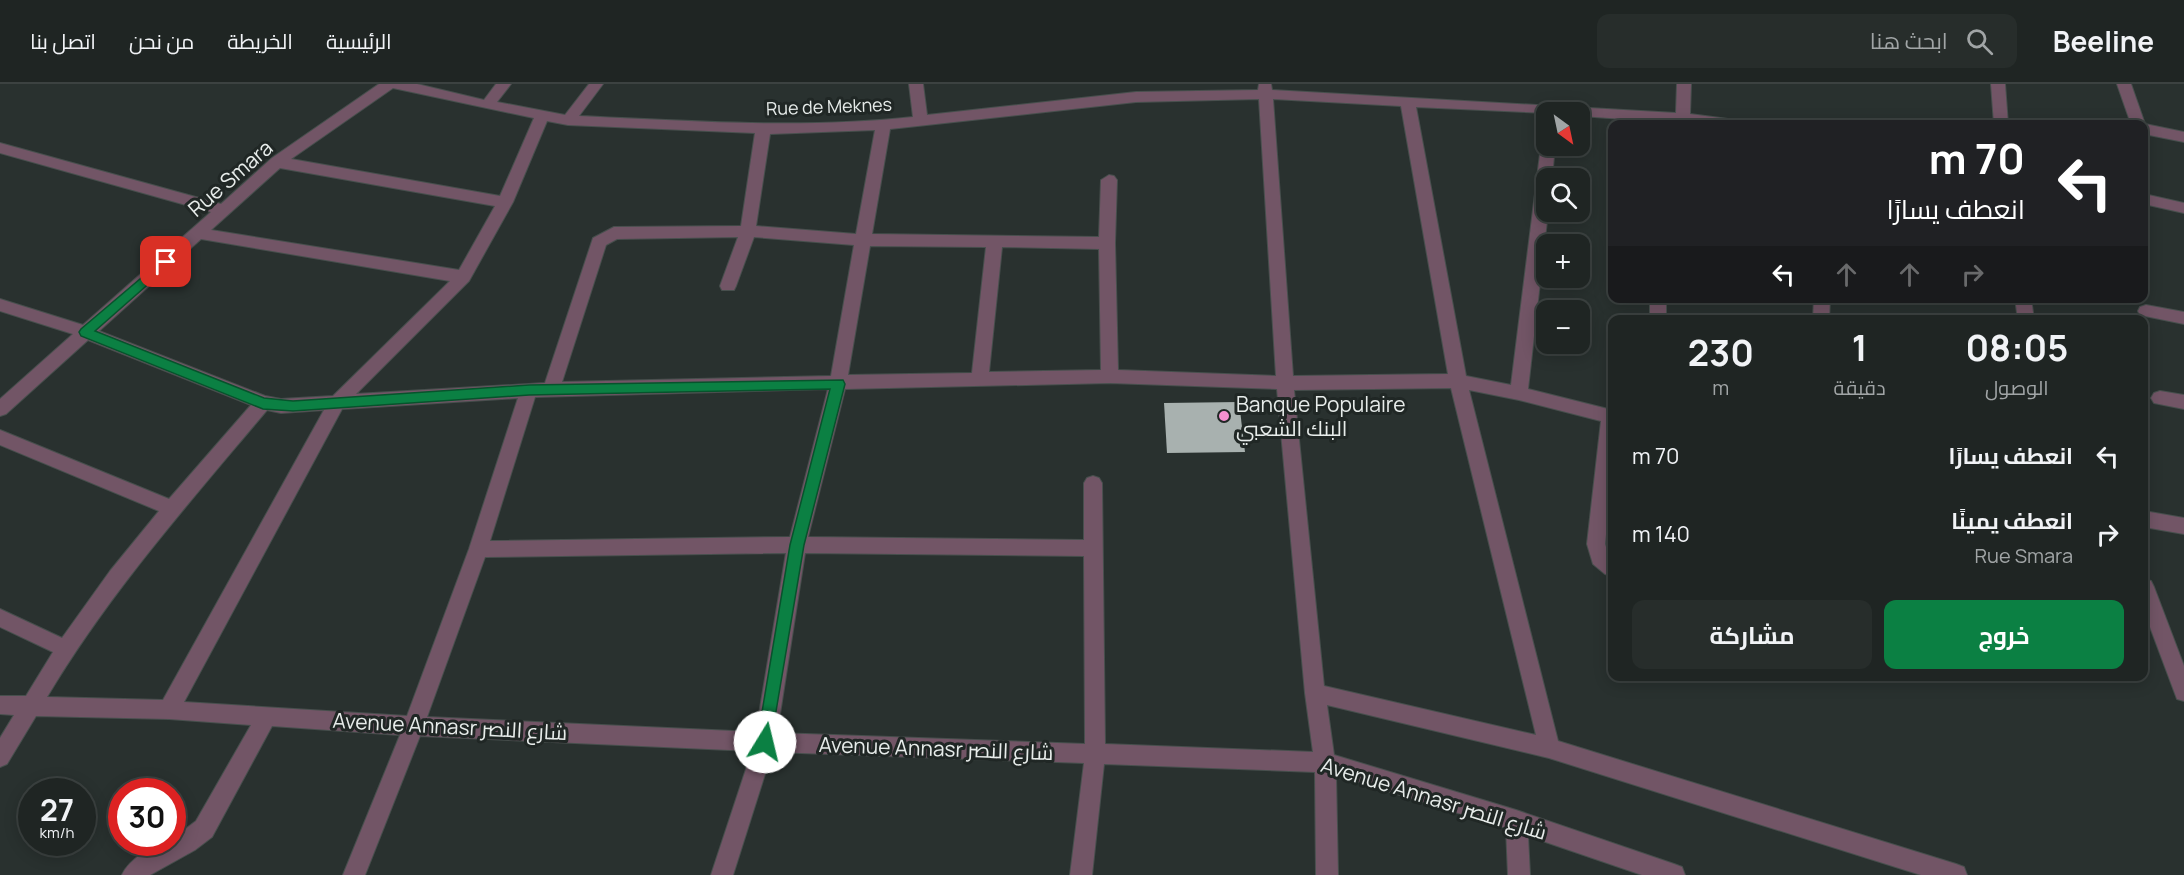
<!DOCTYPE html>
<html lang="ar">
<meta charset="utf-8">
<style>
:root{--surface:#1f2523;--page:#272d2b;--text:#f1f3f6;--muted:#a1a5a6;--line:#3c4241;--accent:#0b8043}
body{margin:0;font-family:Manrope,Cairo,sans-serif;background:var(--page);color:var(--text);direction:rtl;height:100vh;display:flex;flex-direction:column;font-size:22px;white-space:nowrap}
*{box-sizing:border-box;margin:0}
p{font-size:20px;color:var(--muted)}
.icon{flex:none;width:33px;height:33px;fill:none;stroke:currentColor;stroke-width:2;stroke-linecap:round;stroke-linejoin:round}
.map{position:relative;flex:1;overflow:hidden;direction:ltr}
.panel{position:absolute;left:1608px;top:231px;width:540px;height:366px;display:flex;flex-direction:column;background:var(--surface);border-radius:12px;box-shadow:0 3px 15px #0003,0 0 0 2px var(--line);direction:rtl}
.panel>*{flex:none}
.banner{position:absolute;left:1608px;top:36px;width:540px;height:183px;border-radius:12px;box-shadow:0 3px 15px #0003,0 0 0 2px var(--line);direction:rtl;background:#202124;color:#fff;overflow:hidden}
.needle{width:39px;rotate:147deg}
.buttons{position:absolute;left:1536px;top:18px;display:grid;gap:12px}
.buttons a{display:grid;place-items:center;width:54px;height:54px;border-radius:12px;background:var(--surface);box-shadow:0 3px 15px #0003,0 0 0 2px var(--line);font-size:30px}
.speed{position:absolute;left:18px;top:694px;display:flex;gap:12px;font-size:30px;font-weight:700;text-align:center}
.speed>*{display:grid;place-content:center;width:78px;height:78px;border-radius:50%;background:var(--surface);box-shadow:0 3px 15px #0003,0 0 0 2px var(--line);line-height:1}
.speed small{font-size:15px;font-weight:400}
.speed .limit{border:9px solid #d22;background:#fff;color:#111}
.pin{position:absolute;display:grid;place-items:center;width:51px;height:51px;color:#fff;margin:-26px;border-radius:12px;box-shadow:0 3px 9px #0006}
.me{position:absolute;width:66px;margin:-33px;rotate:9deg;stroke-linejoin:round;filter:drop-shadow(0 0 4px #0008)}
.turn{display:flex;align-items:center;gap:21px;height:126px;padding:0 24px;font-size:27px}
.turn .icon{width:78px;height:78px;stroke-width:2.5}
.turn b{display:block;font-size:42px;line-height:51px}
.lanes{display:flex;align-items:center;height:57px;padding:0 24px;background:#0003;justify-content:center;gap:30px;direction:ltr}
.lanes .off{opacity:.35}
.eta{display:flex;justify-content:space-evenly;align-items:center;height:102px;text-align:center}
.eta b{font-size:36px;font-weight:700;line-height:42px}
.cta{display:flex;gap:12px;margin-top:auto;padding:12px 24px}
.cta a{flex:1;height:69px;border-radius:12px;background:var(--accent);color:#fff;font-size:24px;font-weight:700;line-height:69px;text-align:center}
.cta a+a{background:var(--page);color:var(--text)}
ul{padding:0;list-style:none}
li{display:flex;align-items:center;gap:18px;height:78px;padding:0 24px}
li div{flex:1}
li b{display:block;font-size:22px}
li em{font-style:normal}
header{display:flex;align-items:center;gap:36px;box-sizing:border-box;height:84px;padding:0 30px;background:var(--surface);border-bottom:2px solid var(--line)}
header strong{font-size:28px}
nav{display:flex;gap:33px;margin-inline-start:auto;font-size:21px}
.search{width:420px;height:54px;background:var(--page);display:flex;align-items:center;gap:15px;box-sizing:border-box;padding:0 21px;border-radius:12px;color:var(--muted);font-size:22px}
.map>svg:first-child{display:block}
</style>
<header>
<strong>Beeline</strong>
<div class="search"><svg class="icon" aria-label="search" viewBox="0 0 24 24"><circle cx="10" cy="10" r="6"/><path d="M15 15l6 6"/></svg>ابحث هنا</div>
<nav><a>الرئيسية</a><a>الخريطة</a><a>من نحن</a><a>اتصل بنا</a></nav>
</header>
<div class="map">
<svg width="2184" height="791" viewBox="0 0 2184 791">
<rect width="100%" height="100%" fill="#29312f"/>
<!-- building -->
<polygon fill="#a8b1af" points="1239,318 1245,368 1167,369 1164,319"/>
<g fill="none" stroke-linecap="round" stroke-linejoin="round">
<!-- minor casing -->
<g stroke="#474f4d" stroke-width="2">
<g id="minor">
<path d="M379,0H417L484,16L496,0H511L497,18L565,31L589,0H603L579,32C690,37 802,45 913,33L909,0H923L927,31L1136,8L1258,6L1259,0H1271L1272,6L1676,29L1677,0H1691L1690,30L1728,35L1733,37L1735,40H1696L1580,32V28L1546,29L1416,23L1466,292L1511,301L1541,62L1546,57V62H1555L1552,94H1546L1548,128L1528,305L1612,326V392L1605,460L1608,469L1612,473V492L1605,490L1593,480L1587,460L1601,337L1519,316L1469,306L1558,657L1956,780L1964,783L1967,791H1921L1549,674L1327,621L1334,671L1516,726L1674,780L1682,783L1685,791H1642L1528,752L1530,791H1508L1506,744L1336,691L1338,791H1316L1315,688L1104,680L1092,791H1070L1084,679L772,668L733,791H711L752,667L420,652L365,791H343L400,651L272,642L212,753L195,766L150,791H122C129,775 155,759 172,759V755L196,737L251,641L169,635L36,632L7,680L0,683V654L14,631L0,630V612H26L53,568L0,543V525L62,554L110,487L159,427L0,361V346L169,415L251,321L88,256L6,330L0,332V315L73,250L0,227V215L83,241L211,128L0,69V59L221,120L272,74ZM393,4L534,34L500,112L291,75ZM1259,15L1276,292L1118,286L1115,159L1117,96L1114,92L1109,91L1101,96L1099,153L872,150L890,45L1136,18ZM1273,15L1401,22L1448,290L1293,292ZM547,37L568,41L755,49L741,142L614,143L593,154L545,299L356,310L469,197L513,118ZM875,46L856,150L756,142L770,50ZM280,84L495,122L459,186L211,146ZM738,153L720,202L722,206H734L736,202L754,153L854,161L831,292L562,298L606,161L617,155ZM201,155L450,197L333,312L281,315L265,312L99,247ZM870,162L986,163L972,289L848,291ZM1002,163L1099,165L1101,286L989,288ZM1110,299L1277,305L1305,609L1313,668L1105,660L1102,399L1099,394L1093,392L1087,394L1084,399V456L808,453L845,305ZM1451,304L1536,651L1324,602L1294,306ZM828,305L790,453L490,457L535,313ZM518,314L469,465L407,632L184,618L342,325ZM267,326L281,329L324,326L163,616L47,613C109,509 189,419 267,326ZM786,469L756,648L427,633L485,473ZM805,469L1084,472L1085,660L777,649Z"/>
<polygon points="1991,0 2005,0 2008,40 1994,40"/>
<polygon points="2117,0 2131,0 2145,40 2184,48 2184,58 2144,50 2144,40 2131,40"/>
<polygon points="2144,110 2184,119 2184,129 2144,120"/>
<rect x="1650" y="214" width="16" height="22"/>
<polygon points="1814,214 1830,214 1829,236 1813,236"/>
<polygon points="2015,214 2031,214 2034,236 2018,236"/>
<polygon points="2146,221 2184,228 2184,240 2140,231 2138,227 2140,223"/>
<polygon points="2160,307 2184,311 2184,325 2154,319 2151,314 2154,309"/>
<polygon points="2144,427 2184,434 2184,450 2144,443"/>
<polygon points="2144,495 2151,497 2154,503 2184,582 2184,617 2177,615 2144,527"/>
</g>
</g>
<!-- minor -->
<use href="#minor" fill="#725566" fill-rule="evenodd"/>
</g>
<!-- route -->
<polygon fill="#0b8043" stroke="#07532c" stroke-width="1.5" points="166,173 172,178 170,181 95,247 264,314 293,317 529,301 843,296 845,300 804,461 770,663 765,665 759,663 757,658 790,461 830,305 529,311 293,327 263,325 81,252 79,248 81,245"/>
<!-- markers -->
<circle fill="#f690d0" stroke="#202725" stroke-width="2" cx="1224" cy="332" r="6"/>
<g text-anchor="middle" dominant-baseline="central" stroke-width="6" stroke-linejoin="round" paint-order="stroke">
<!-- far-street labels -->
<g font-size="18" fill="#e7ecea" stroke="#202725">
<text transform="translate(829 22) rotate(-2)">Rue de Meknes</text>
</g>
<!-- street labels -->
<g font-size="21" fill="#e7ecea" stroke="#202725">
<text transform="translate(230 94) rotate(-41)">Rue Smara</text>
<text transform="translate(450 642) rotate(3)">Avenue Annasr شارع النصر</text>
<text transform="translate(936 664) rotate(2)">Avenue Annasr شارع النصر</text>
<text transform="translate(1434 714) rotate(17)">Avenue Annasr شارع النصر</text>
</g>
<!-- poi labels -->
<g font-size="21" fill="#e7ecea" stroke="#202725" text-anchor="start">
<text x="1236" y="320">Banque Populaire<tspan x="1236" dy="24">البنك الشعبي</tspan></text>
</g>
</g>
</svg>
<div class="buttons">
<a><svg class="needle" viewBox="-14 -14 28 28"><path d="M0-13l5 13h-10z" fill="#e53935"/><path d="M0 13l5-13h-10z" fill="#a1a5a6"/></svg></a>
<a><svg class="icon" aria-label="search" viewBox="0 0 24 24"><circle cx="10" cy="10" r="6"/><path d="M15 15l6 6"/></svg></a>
<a>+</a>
<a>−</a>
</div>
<div class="speed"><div>27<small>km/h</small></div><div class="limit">30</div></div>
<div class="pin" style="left:166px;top:178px;background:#d93025"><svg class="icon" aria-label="arrive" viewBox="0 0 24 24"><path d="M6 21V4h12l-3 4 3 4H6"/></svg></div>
<svg class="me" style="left:765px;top:658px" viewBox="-20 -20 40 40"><circle r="19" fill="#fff"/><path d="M0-13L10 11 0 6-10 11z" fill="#0b8043"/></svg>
<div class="banner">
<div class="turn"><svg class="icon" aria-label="left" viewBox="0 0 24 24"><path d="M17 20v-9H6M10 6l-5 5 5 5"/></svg><div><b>70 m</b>انعطف يسارًا</div></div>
<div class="lanes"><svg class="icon" aria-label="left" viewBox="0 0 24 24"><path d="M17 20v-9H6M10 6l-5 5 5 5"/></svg><svg class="icon off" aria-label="ahead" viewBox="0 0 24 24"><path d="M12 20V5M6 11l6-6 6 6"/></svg><svg class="icon off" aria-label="ahead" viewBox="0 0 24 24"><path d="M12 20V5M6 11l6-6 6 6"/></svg><svg class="icon off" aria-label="right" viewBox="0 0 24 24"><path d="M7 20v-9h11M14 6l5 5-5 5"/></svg></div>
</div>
<section class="panel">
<div class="eta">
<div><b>08:05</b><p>الوصول</p></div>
<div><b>1</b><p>دقيقة</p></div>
<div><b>230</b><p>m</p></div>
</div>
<ul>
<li><svg class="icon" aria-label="left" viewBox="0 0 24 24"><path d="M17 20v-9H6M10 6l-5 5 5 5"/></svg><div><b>انعطف يسارًا</b></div><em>70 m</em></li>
<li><svg class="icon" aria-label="right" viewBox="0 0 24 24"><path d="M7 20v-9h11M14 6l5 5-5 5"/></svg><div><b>انعطف يمينًا</b><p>Rue Smara</p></div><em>140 m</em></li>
</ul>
<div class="cta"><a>خروج</a><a>مشاركة</a></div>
</section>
</div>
